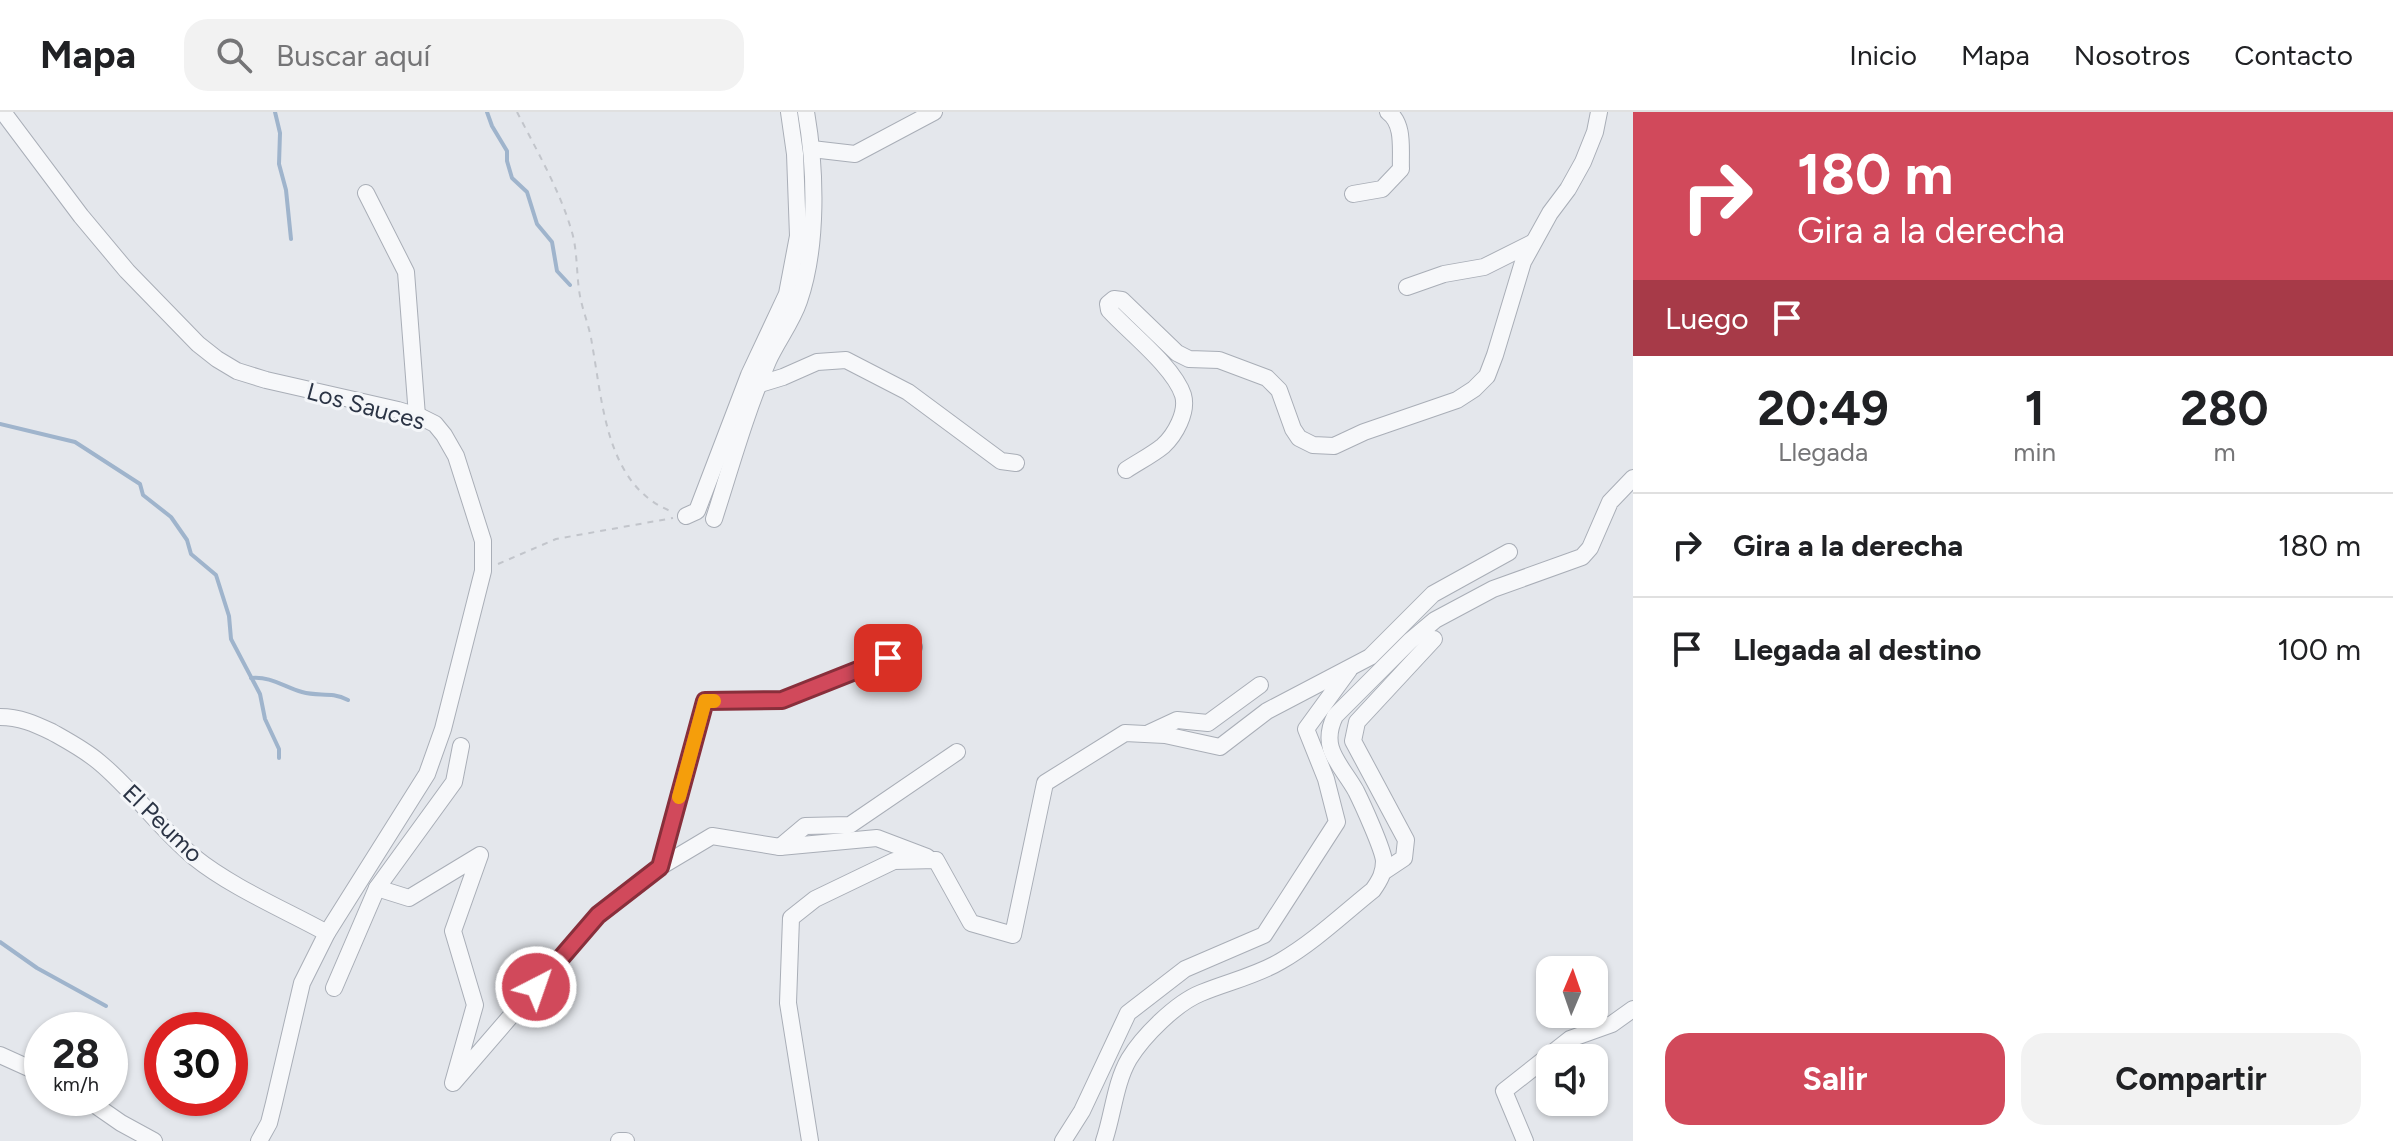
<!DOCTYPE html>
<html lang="es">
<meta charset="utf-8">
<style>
:root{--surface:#fff;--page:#f2f2f2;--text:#202124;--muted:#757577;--line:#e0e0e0;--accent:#d1495b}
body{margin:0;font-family:Figtree,sans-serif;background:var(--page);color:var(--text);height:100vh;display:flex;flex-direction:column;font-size:30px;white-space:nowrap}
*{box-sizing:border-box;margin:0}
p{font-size:26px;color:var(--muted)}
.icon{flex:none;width:44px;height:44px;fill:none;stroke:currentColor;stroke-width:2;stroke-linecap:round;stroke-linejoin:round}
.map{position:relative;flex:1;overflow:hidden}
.panel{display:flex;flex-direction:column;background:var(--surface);width:760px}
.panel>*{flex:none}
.banner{background:#d1495b;color:#fff;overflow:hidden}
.needle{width:52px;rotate:2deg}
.buttons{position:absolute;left:1536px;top:844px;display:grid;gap:16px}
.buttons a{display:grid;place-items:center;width:72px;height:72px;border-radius:16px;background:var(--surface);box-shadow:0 2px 6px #0004;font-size:40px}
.speed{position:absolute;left:24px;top:900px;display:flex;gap:16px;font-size:40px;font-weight:700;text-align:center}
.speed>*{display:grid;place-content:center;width:104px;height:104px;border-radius:50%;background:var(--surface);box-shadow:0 2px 6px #0004;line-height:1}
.speed small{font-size:20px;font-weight:400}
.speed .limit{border:12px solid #d22;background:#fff;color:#111}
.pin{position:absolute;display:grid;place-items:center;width:68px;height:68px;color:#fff;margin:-34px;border-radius:16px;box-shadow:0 4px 12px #0006}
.me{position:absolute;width:88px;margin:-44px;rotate:41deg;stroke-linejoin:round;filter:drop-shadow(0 0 6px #0008)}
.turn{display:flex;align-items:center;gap:28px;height:168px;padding:0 32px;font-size:36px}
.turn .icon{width:104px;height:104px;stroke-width:2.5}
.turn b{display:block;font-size:56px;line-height:68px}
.then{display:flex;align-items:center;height:76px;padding:0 32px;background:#0003;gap:16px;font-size:30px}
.eta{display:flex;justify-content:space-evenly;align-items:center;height:136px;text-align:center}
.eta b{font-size:48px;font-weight:700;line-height:56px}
.primary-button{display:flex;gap:16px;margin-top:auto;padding:16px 32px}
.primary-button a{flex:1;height:92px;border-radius:24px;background:var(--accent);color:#fff;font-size:32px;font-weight:700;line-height:92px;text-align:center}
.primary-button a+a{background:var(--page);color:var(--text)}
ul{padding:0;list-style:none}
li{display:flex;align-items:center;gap:24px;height:104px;padding:0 32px;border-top:2px solid var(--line)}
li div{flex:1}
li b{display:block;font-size:30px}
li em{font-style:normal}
header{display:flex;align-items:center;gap:48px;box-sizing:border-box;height:112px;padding:0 40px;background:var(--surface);border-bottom:2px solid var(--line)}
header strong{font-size:38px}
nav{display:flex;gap:44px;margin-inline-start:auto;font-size:28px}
.search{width:560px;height:72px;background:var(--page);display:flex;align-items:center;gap:20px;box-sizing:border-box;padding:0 28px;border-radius:24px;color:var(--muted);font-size:30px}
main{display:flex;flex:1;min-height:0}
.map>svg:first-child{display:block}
</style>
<header>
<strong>Mapa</strong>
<div class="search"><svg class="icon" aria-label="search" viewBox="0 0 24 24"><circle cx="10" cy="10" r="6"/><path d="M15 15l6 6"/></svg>Buscar aquí</div>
<nav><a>Inicio</a><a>Mapa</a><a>Nosotros</a><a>Contacto</a></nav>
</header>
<main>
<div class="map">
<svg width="1633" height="1029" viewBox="0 0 1633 1029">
<rect width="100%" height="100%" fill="#e4e7ec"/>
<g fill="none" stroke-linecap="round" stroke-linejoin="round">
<!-- stream -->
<g stroke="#9fb4cc" stroke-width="4">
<polyline points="275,0 280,21 279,52 286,78 291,127"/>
<polyline points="487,0 492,14 507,39 507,49 512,66 527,80 537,112 552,130 557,159 570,173"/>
<polyline points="0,312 75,330 140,372 143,383 171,405 187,428 191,442 216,463 229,504 231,527 260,582 265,607 279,637 279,646"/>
<path d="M251,566C271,564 284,575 302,580C319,585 330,579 348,588"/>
<polyline points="0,830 37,856 106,894"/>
</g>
<!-- minor casing -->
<g stroke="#a9aeb7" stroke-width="18">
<g id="minor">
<polyline points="3,0 81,104 127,159 198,232 217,247 237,259 266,268 398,298 421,305 435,312 444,323 456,344 483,429 483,459 443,617 427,662 327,821 302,871 274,991 269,1011 259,1029"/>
<polyline points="812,37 855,42 934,0"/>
<polyline points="366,81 406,160 417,304"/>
<path d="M1353,82L1382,77L1401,57C1400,39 1405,12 1388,0"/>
<polyline points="1407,175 1444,162 1484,155 1532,131"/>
<polyline points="760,272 783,265 817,250 846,248 908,280 1001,349 1016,351"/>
<path d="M1126,358C1138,350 1152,343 1163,334C1175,323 1188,300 1183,283C1174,255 1129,220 1109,198L1108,192L1114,187L1122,188L1177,241L1189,247L1219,248L1267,266L1279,278L1293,317L1299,326L1313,333L1334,334L1364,320L1457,288L1474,277L1487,264L1495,243L1523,150L1550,101L1568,77L1583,50L1595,20L1599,0"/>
<polyline points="686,404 697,399 749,263 787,182 798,124 795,42 789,0"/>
<path d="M714,407C731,354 746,300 768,249C777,229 792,210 799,189C818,134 816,57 806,0"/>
<path d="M0,605C20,605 35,612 52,620C68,629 85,638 99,650C134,679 159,716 194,745C231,775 285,798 327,821"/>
<polyline points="1149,621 1177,608 1208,611 1260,573"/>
<polyline points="780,735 805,714 850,713 957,640"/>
<polyline points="660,755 705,589 782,588 914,535"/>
<polyline points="1383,760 1404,746 1406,728 1353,629 1357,610 1434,527"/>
<polyline points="377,776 409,786 480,743 453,819 475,893 453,971 598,803 660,755 712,724 780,735 877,726 927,745"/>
<polyline points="334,876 377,776 454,670 461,634"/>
<polyline points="0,943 42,962"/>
<polyline points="85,986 121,1011 154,1029"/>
<polyline points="619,1029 626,1029"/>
<polyline points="810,1029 788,891 791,806 815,787 894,749 936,748 971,811 1013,823 1045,671 1125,621 1165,623 1220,635 1267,599 1370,545 1433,482 1509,440"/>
<polyline points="1063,1029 1082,999 1128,901 1185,857 1264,823 1337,710 1326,667 1306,617 1349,558"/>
<path d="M1104,1029C1113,1003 1115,971 1129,947C1143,924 1176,891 1201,881C1227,870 1256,864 1281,849C1314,830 1343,802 1373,778C1380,768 1384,761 1384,749C1383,737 1362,691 1356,679C1341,652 1319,637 1335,604L1410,529L1435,508L1493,477L1582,445L1590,436L1610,390L1633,366"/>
<polyline points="1525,1029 1504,979 1570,927 1612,912 1633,897"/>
</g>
</g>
<!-- path -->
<g stroke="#c2c5cb" stroke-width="2" stroke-dasharray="6 6" stroke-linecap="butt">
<path d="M517,0C535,35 560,79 571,117C578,138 576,163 580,184C583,200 590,216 592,232C603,292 606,375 673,400"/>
<polyline points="498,452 556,427 673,406"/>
</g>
<!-- minor -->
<use href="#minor" stroke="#f7f8fa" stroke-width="16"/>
</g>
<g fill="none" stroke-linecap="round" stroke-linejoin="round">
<!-- route casing -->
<g stroke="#882f3b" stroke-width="20">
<polyline id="route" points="536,875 598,803 660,755 705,589 782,588 888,546"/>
</g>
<!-- route -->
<use href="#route" stroke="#d1495b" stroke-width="14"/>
<!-- slow -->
<polyline stroke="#f59e0b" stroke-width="14" points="679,685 705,589 714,589"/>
</g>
<g text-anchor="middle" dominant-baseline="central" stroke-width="6" stroke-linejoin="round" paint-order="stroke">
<!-- street labels -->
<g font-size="24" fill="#2b3445" stroke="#f4f6f9">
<text transform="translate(366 294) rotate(15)">Los Sauces</text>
<text transform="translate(163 711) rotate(44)">El Peumo</text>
</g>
</g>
</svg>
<div class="buttons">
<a><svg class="needle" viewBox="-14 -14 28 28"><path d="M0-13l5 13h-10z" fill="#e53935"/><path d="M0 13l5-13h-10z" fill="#757577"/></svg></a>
<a><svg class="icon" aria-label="sound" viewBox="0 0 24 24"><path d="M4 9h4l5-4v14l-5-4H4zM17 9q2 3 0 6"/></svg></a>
</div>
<div class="speed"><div>28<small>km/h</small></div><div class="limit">30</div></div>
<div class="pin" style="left:888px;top:546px;background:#d93025"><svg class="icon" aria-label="arrive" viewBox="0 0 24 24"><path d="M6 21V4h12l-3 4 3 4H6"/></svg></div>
<svg class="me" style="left:536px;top:875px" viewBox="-20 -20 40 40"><circle r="17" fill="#d1495b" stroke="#fff" stroke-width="3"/><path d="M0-11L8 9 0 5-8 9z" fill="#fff"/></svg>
</div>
<section class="panel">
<div class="banner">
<div class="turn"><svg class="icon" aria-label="right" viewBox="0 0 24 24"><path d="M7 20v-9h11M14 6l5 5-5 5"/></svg><div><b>180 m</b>Gira a la derecha</div></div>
<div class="then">Luego<svg class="icon" aria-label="arrive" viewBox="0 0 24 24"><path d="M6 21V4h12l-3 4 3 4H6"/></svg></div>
</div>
<div class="eta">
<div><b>20:49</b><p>Llegada</p></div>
<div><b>1</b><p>min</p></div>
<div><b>280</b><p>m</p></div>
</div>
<ul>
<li><svg class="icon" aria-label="right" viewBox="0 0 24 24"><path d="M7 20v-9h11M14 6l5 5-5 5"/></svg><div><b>Gira a la derecha</b></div><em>180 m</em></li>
<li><svg class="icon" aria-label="arrive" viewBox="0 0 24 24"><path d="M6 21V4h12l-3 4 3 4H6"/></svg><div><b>Llegada al destino</b></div><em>100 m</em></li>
</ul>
<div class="primary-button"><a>Salir</a><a>Compartir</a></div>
</section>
</main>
